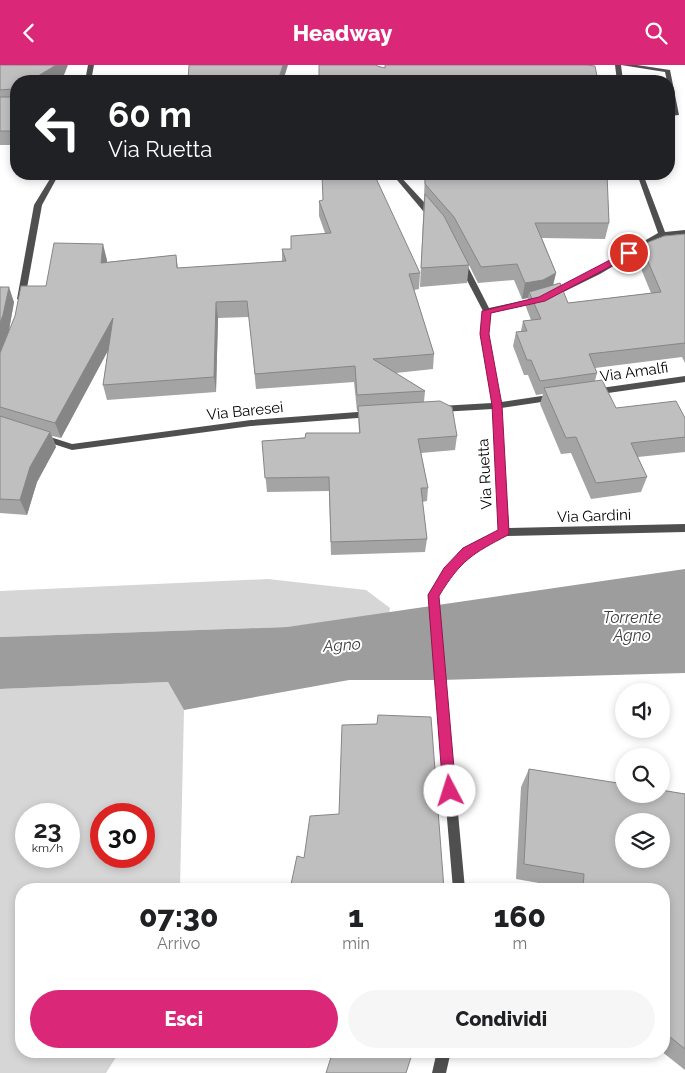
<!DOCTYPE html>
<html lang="it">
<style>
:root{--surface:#fff;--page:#f6f6f6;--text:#202124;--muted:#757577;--accent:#db2777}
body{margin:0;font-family:Raleway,sans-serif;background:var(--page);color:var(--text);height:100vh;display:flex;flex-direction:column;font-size:19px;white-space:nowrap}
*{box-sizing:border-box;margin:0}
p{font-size:16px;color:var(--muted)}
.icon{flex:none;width:28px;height:28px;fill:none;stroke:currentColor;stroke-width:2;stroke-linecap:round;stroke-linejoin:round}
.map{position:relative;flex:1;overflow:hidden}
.panel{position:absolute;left:15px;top:818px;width:655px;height:175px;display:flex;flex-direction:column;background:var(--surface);border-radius:20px;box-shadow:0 2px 8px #0003}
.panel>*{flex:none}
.top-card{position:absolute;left:10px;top:10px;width:665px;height:105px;border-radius:20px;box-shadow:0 2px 8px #0003;background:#202124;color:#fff;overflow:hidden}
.buttons{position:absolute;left:615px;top:618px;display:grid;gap:10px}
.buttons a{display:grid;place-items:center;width:55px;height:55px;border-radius:50%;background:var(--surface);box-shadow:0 2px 8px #0003;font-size:25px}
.speed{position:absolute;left:15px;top:738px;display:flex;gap:10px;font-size:25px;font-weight:700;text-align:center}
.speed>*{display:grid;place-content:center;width:65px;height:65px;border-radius:50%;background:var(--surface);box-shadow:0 2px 8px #0003;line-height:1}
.speed small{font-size:12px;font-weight:400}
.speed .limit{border:8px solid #d22;background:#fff;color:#111}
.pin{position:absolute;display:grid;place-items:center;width:42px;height:42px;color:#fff;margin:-21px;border:2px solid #fff;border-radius:50%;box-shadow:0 1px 5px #0007}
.me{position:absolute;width:55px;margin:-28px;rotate:355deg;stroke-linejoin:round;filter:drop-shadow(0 0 4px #0008)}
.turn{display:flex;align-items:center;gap:18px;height:105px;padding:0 15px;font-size:22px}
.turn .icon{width:65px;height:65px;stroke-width:2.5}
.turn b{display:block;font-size:35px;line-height:42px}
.eta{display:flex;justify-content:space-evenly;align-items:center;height:85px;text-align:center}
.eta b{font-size:30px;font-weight:800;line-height:35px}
.action{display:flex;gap:10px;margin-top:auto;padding:10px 15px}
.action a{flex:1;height:58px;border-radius:30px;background:var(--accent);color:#fff;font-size:20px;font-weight:800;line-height:58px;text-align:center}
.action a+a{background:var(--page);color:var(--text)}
header{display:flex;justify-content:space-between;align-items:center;height:65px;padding:0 15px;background:var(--accent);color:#fff;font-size:22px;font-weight:800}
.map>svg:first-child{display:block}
</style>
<header><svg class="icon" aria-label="back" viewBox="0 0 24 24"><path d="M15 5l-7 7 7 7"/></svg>Headway<svg class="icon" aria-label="search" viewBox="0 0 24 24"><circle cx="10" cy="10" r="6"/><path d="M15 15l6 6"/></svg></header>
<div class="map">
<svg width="685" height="1008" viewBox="0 0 685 1008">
<rect width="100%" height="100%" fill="#fff"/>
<!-- green -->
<g fill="#d6d6d6" fill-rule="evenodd">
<polygon points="268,514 366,525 390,543 389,549 287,562 0,572 0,526"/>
<path d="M168,617L184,645L180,824H21V986H120L106,1008H0V624ZM26,749H69V791H26ZM101,749H144V791H101Z"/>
</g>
<!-- water -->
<polygon fill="#9d9d9d" points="685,504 685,608 441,615 349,615 184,645 168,617 0,624 0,572 287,562"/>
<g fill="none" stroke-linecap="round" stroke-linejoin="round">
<!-- service -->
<polygon fill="#4f4f4f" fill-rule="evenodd" points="621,0 637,0 670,5 679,50 669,51 669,47 673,47 669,16 667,16 665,7"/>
<!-- minor -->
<g fill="#4f4f4f" fill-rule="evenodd">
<polygon points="88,0 94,0 91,16 85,16"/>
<polygon points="615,0 621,0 623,16 617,16"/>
<polygon points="53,109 59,109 42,140 25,234 21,236 17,234 34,140"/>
<polygon points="392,109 398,109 435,149 435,153 429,153"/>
<polygon points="637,109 643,109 665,167 685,165 685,169 664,171 600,209 545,236 491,248 488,269 501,337 555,329 559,332 555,335 501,343 509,463 685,459 685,467 505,471 470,489 452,510 438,531 465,824 453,824 428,530 444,504 464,483 499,465 493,344 440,347 436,344 440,341 492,338 480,269 483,246 458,198 462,196 465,196 489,243 540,232 594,205 658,168"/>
<polygon points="685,311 685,317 594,330 590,327 594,324"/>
<polygon points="371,346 375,349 371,352 251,361 72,385 38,374 37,372 41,369 72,379 251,355"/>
<polygon points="437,986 451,986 446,1008 432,1008"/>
</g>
</g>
<!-- wall -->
<g fill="#a4a4a4">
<polygon points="0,0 64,10 16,16 16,80 0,80"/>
<polygon points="425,109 607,109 609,158 605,174 542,173 556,208 553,220 568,238 651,228 637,194 641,180 685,169 685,298 682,292 595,303 597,308 595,316 616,343 685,353 685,387 638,392 647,412 641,427 591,434 571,388 561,389 540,339 543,329 536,330 528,310 524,310 513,281 516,267 521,266 523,256 531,255 526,242 528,233 522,234 514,215 478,218 469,200 467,218 420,222"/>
<polygon points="319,136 420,208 419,224 414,225 434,289 433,304 396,308 425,326 424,337 457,371 455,385 421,388 428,423 427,436 422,437 427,474 425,487 331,490 329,426 267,427 262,376 359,368 358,346 357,346 354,317 256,324 249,252 218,253 216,327 107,335 103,320 108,285 61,373 52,371 56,382 37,417 27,450 0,448 0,222 14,237 9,265 46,221 107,195 107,197 176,190 178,203 282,196 282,184 291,184 325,168 319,151"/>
<polygon points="529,704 685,729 685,1005 661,986 664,986 664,824 573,824 516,814 521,722"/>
</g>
<!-- shaded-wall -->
<g fill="#868686">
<polygon points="56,0 68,0 64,10 54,16 30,16"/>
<polygon points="283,0 288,0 283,16 278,16"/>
<polygon points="16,54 16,79 12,66"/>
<polygon points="103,179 107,195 105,214 101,198"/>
<polygon points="556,208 552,224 529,227 528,233 522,234 525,218"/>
<polygon points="9,222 14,237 9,265 0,289 0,258"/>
<polygon points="216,237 218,253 216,327 214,312"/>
<polygon points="113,253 117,269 61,373 55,358"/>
<polygon points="50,367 56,382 37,417 27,450 20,435 30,402"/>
</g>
<!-- building -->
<g fill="#bfbfbf" stroke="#868686" fill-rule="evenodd">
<polygon points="0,0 56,0 30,16 16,16 16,54 12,66 0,66 0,32 12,32 13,24 0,25"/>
<polygon points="189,0 283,0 278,16 188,16"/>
<polygon points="319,0 377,0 377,1 385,3 385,0 587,0 595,1 598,16 319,16"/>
<polygon points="322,109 374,109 420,208 409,209 434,289 373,294 425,326 357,330 355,301 255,309 247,236 216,237 214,312 103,320 113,253 55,358 0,342 0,288 15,251 21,221 46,221 54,178 103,179 101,198 176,190 177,203 286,196 282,184 291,184 291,171 331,168 319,136 323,135"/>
<polygon points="425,109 607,109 609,158 535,158 556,208 543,215 525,218 517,199 481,202 454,152 425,119"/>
<polygon points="425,129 444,151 469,200 421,203"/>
<polygon points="685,169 685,278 589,289 597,308 540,316 531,295 527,295 516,267 527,266 523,256 541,254 529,227 560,218 568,238 661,227 641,180 664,171"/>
<polygon points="0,222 9,222 3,250 0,258"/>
<polygon points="602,315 616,343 676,336 685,353 685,372 631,378 647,412 596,418 576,372 566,373 544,323"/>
<polygon points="440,336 452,342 457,371 418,374 428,423 421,423 427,474 331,477 329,412 265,413 262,376 305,373 306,368 360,368 358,341"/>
<polygon points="0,351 50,367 30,402 20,435 0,434"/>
<polygon points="378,650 431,652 444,824 290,824 297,791 304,793 310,751 339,749 342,660 377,659"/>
<path d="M529,704L624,719V729H661V725L685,729V984L664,967V824H583L584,809L524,799ZM624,756H661V794H624Z"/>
<polygon points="333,986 413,986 406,1008 326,1008"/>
</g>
<!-- route -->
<path fill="#db2777" stroke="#8e194d" d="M629,185L633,188L632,190L545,236L491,248L489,269L502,340L509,467L508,470C472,489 461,495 439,531L456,726L455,731L450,733L445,731L443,726L428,530L444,503L463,483L498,465L492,340L480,269L482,246L539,232Z"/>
<g text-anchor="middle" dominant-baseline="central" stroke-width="4" stroke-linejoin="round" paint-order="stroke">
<!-- street labels -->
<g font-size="15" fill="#000" stroke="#fff">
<text transform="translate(634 307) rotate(-8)">Via Amalfi</text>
<text transform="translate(245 346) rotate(-6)">Via Baresei</text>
<text transform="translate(485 409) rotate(-93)">Via Ruetta</text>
<text transform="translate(594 451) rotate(-2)">Via Gardini</text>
</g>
<!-- water labels -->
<g font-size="16" font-style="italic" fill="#3e3e3e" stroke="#fff">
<text x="632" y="552">Torrente<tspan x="632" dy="18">Agno</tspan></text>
<text transform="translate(342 580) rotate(-4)">Agno</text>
</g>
</g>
</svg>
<div class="buttons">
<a><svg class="icon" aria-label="sound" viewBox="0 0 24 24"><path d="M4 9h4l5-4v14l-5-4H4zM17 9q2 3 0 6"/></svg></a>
<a><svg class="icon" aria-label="search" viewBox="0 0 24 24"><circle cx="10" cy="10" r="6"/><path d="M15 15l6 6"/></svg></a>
<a><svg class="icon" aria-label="layers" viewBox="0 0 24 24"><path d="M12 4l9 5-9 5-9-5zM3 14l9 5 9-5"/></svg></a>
</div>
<div class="speed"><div>23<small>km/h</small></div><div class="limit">30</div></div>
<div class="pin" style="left:629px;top:188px;background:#d93025"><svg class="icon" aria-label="arrive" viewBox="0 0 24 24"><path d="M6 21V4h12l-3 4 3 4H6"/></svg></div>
<svg class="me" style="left:450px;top:726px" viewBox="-20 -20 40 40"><circle r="19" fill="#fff"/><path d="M0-13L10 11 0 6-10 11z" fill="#db2777"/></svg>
<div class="top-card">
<div class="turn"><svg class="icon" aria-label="left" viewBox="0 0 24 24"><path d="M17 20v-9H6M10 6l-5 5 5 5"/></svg><div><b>60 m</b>Via Ruetta</div></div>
</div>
<section class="panel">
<div class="eta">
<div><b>07:30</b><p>Arrivo</p></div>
<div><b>1</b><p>min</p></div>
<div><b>160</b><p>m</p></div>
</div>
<div class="action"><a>Esci</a><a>Condividi</a></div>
</section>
</div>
